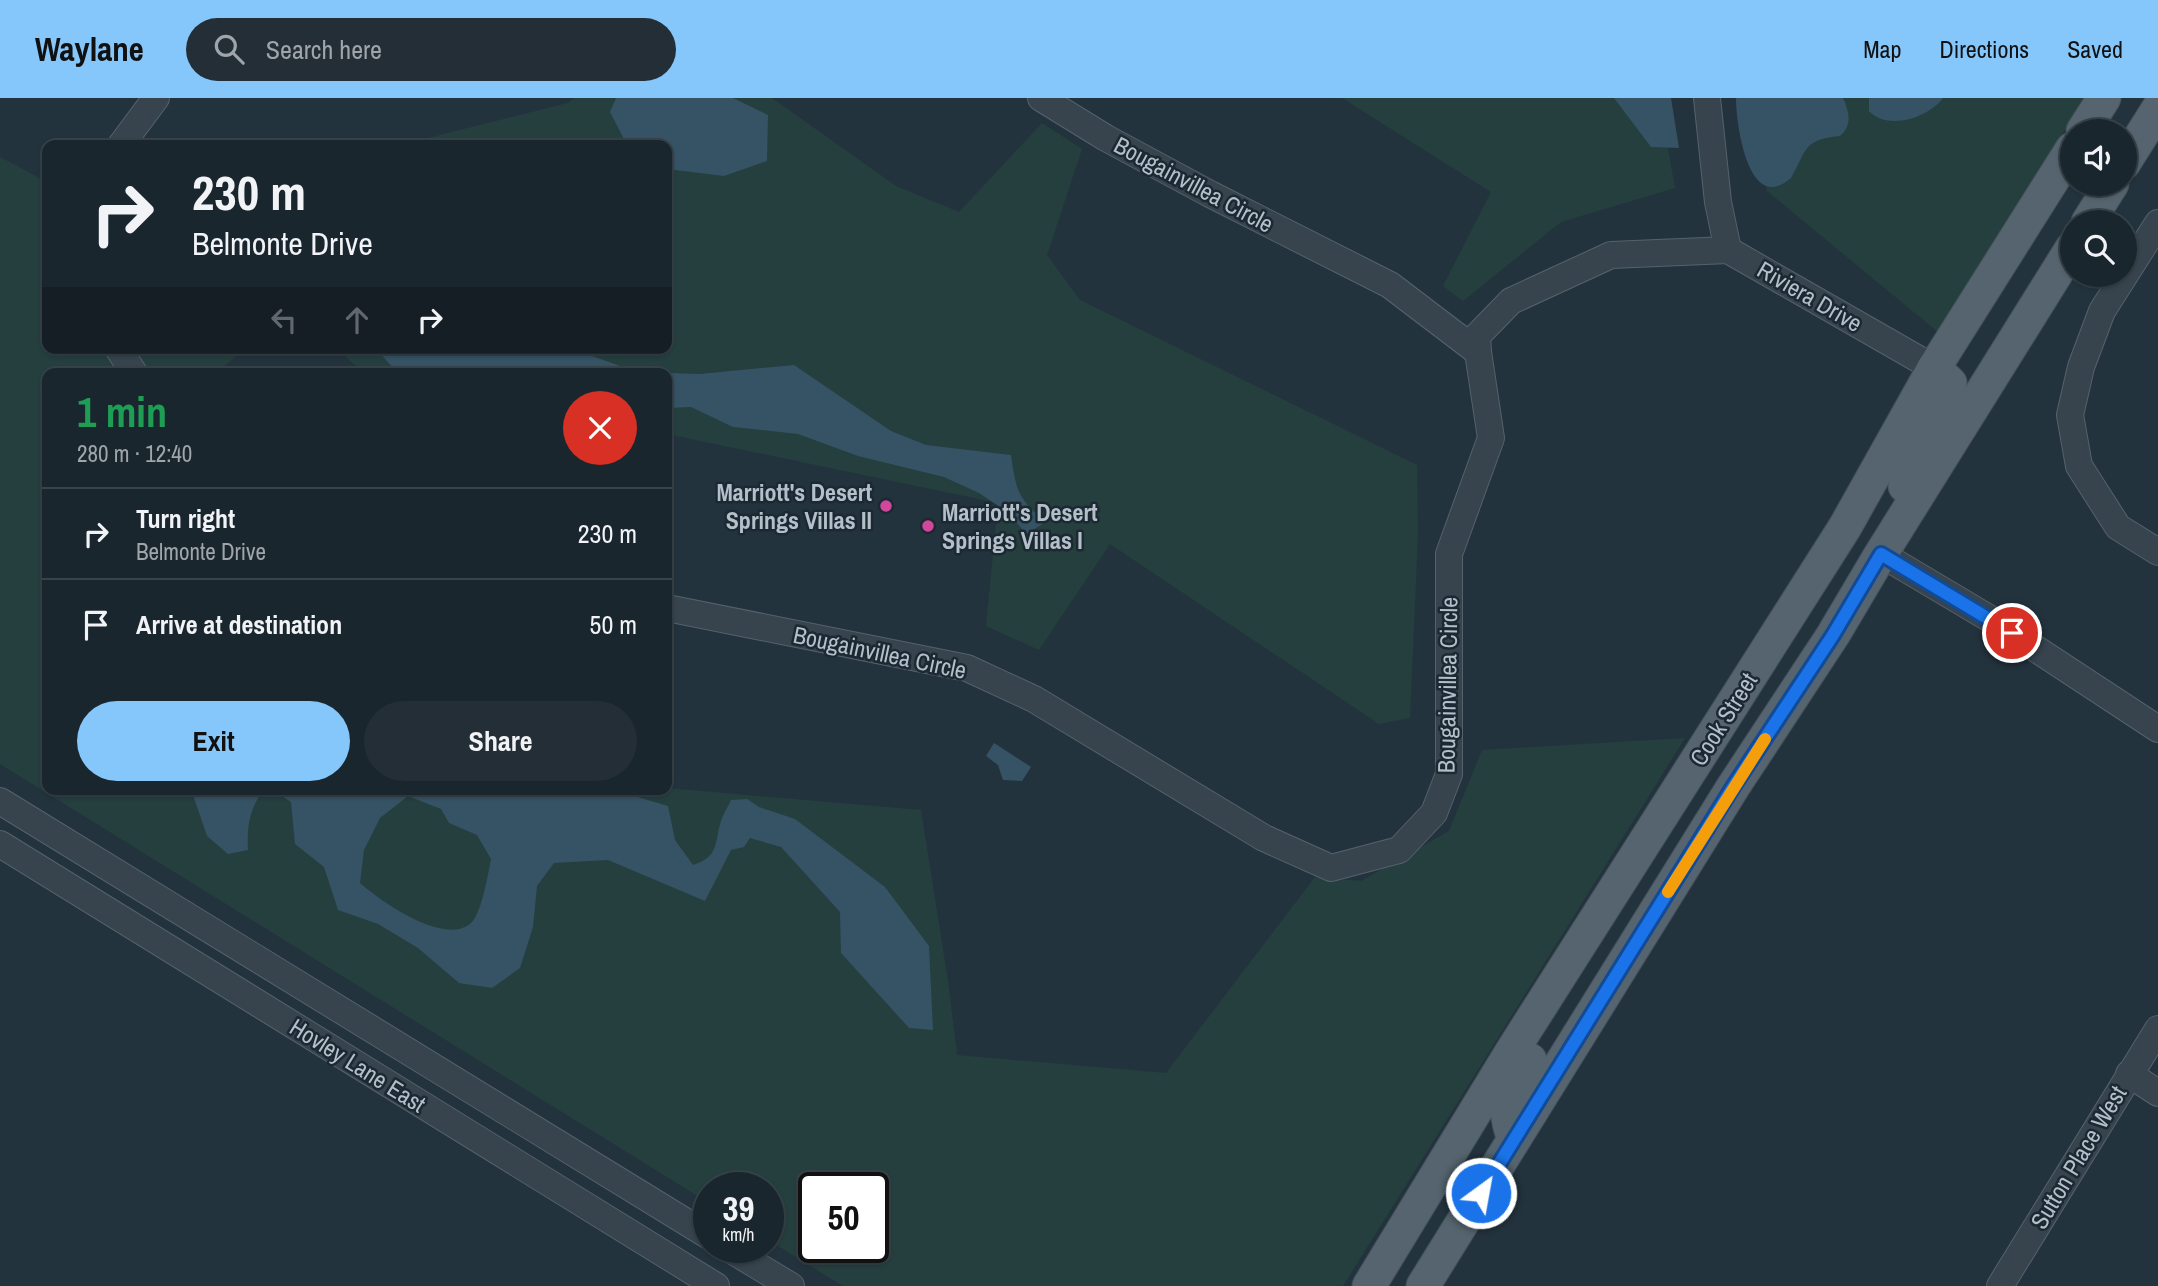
<!DOCTYPE html>
<meta charset="utf-8">
<style>
:root{--surface:#1a262e;--page:#232e36;--text:#f1f3f6;--muted:#9fa5aa;--line:#38434a;--accent:#86c7fb}
body{margin:0;font-family:"Archivo Narrow",sans-serif;background:var(--page);color:var(--text);height:100vh;display:flex;flex-direction:column;font-size:26px;white-space:nowrap}
*{box-sizing:border-box;margin:0}
p{font-size:23px;color:var(--muted)}
.icon{flex:none;width:38px;height:38px;fill:none;stroke:currentColor;stroke-width:2;stroke-linecap:round;stroke-linejoin:round}
.map{position:relative;flex:1;overflow:hidden}
.drawer{position:absolute;left:42px;top:270px;width:630px;height:427px;display:flex;flex-direction:column;background:var(--surface);border-radius:14px;box-shadow:0 2px 5px #0004,0 0 0 2px var(--line)}
.drawer>*{flex:none}
.guide{position:absolute;left:42px;top:42px;width:630px;height:214px;border-radius:14px;box-shadow:0 2px 5px #0004,0 0 0 2px var(--line);background:#1a262e;color:var(--text);overflow:hidden}
.tools{position:absolute;left:2060px;top:21px;display:grid;gap:14px}
.tools a{display:grid;place-items:center;width:77px;height:77px;border-radius:50%;background:var(--surface);box-shadow:0 2px 5px #0004,0 0 0 2px var(--line);font-size:35px}
.speed{position:absolute;left:693px;top:1074px;display:flex;gap:14px;font-size:35px;font-weight:700;text-align:center}
.speed>*{display:grid;place-content:center;width:91px;height:91px;border-radius:50%;background:var(--surface);box-shadow:0 2px 5px #0004,0 0 0 2px var(--line);line-height:1}
.speed small{font-size:18px;font-weight:400}
.speed .limit{border:4px solid #111;border-radius:10px;background:#fff;color:#111}
.pin{position:absolute;display:grid;place-items:center;width:60px;height:60px;color:#fff;margin:-30px;border:4px solid #fff;border-radius:50%;box-shadow:0 2px 7px #0007}
.me{position:absolute;width:77px;margin:-38px;rotate:32deg;stroke-linejoin:round;filter:drop-shadow(0 0 5px #0008)}
.turn{display:flex;align-items:center;gap:24px;height:147px;padding:0 35px;font-size:32px}
.turn .icon{width:91px;height:91px;stroke-width:2.5}
.turn b{display:block;font-size:49px;line-height:60px}
.lanes{display:flex;align-items:center;height:66px;padding:0 35px;background:#0003;justify-content:center;gap:35px;direction:ltr}
.lanes .off{opacity:.35}
.round{display:grid;place-items:center;flex:none;width:74px;height:74px;border-radius:37px;background:var(--page)}
.headline{display:flex;align-items:center;justify-content:space-between;height:119px;padding:0 35px}
h1{font-size:42px;font-weight:700;line-height:52px;color:#1e9e55}
.primary-button{display:flex;gap:14px;margin-top:auto;padding:14px 35px}
.primary-button a{flex:1;height:80px;border-radius:42px;background:var(--accent);color:#111;font-size:28px;font-weight:700;line-height:80px;text-align:center}
.primary-button a+a{background:var(--page);color:var(--text)}
ul{padding:0;list-style:none}
li{display:flex;align-items:center;gap:21px;height:91px;padding:0 35px;border-top:2px solid var(--line)}
li div{flex:1}
li b{display:block;font-size:26px}
li em{font-style:normal}
header{display:flex;align-items:center;gap:42px;box-sizing:border-box;height:98px;padding:0 35px;background:var(--accent);color:#111}
header strong{font-size:33px}
nav{display:flex;gap:38px;margin-inline-start:auto;font-size:24px}
.search{width:490px;height:63px;background:var(--page);display:flex;align-items:center;gap:18px;box-sizing:border-box;padding:0 24px;border-radius:38px;color:var(--muted);font-size:26px}
.map>svg:first-child{display:block}
</style>
<header>
<strong>Waylane</strong>
<div class="search"><svg class="icon" aria-label="search" viewBox="0 0 24 24"><circle cx="10" cy="10" r="6"/><path d="M15 15l6 6"/></svg>Search here</div>
<nav><a>Map</a><a>Directions</a><a>Saved</a></nav>
</header>
<div class="map">
<svg width="2158" height="1188" viewBox="0 0 2158 1188">
<rect width="100%" height="100%" fill="#23333e"/>
<!-- green -->
<g fill="#253f3e" fill-rule="evenodd">
<polygon points="574,0 772,0 896,88 959,114 1042,25 1082,51 1047,157 1080,202 1417,367 1418,434 1410,620 1379,626 1110,446 1039,552 986,528 998,405 667,336 667,275 365,275 335,250 667,250 667,47 400,47 568,5"/>
<polygon points="1342,0 1659,0 1675,90 1561,124 1463,203 1443,188 1491,94"/>
<polygon points="1746,0 2085,0 1939,235 1767,93"/>
<path d="M0,59L47,84V250H245L217,275H47V691L667,690L921,712L948,883L957,957L1166,975L1315,779L1361,783L1449,733L1482,652L1685,640L1343,1188H843L768,1142V1090H709V1105L0,666ZM814,1090H873V1150H814Z"/>
</g>
<!-- water -->
<g fill="#365265" fill-rule="evenodd">
<polygon points="616,0 733,0 768,17 767,63 724,78 667,71 667,47 627,47 610,14"/>
<polygon points="1614,0 1671,0 1679,50 1651,49"/>
<path d="M1736,0H1843C1849,13 1853,27 1840,38C1803,42 1808,50 1791,80C1748,118 1736,25 1736,0Z"/>
<path d="M1869,0H1943C1928,20 1888,33 1869,13Z"/>
<polygon points="375,250 570,250 637,274 666,275 398,275"/>
<path d="M794,267L891,333L926,347L1011,357C1016,393 1018,401 1046,424L1026,436L1009,415L979,395L944,379L858,358L798,336L733,329L691,309L667,310V275L700,276Z"/>
<polygon points="994,645 1031,669 1022,683 1003,682 998,667 986,658"/>
<path d="M191,691H264C249,712 247,727 248,752L228,756L207,738Z"/>
<path d="M271,691H611L668,708L675,742L693,767C720,758 714,745 721,723C723,716 728,709 731,702L747,701L759,709L795,721L885,789L929,848L933,932L909,930L841,855L840,814L781,749L750,740L744,749L731,752L705,803L608,762L554,765L537,788L533,829L520,870L492,890L459,885L418,850L378,826L338,812L324,769L295,746L291,704ZM408,698L441,711L449,725L477,737L491,761C488,776 482,813 472,824C447,850 380,803 360,785L364,752L380,720Z"/>
</g>
<g fill="none" stroke-linecap="round" stroke-linejoin="round">
<!-- minor casing -->
<g stroke="#55626c" stroke-width="28">
<g id="minor">
<polyline points="1707,0 1718,104 1728,152 1934,270"/>
<polyline points="121,47 156,0"/>
<polyline points="2158,125 2102,213 2081,269 2070,317 2079,368 2118,429 2158,454"/>
<polyline points="118,250 134,275"/>
<polyline points="1478,254 1477,238 1511,203 1611,157 1728,152"/>
<polyline points="1881,456 1992,522 2158,631"/>
<polyline points="667,510 967,570 1034,601 1264,740 1331,770 1399,752 1434,715 1449,676 1449,456 1491,340 1478,254 1390,187 1210,96 1106,40 1041,0"/>
<polyline points="0,703 709,1138"/>
<polyline points="0,746 716,1188"/>
<polyline points="2129,976 2158,995"/>
<polyline points="728,1150 791,1188"/>
<polyline points="2000,1188 2158,931"/>
</g>
</g>
<!-- major casing -->
<g stroke="#43505a" stroke-width="35">
<g id="major">
<polyline points="2083,33 2104,0"/>
<polyline points="2124,65 2158,11"/>
<polyline points="2088,124 2112,86"/>
<path d="M1905,388C1919,353 1940,320 1950,285L1934,270"/>
<path d="M1514,1041C1499,1003 1512,995 1530,962"/>
<polyline points="1369,1188 1512,953 1845,429 1934,270 2072,51"/>
<polyline points="1423,1188 1733,689 1833,537 1881,456 2072,150"/>
</g>
</g>
<!-- minor -->
<use href="#minor" stroke="#37444e" stroke-width="26"/>
<!-- major -->
<use href="#major" stroke="#55646e" stroke-width="33"/>
</g>
<g fill="none" stroke-linecap="round" stroke-linejoin="round">
<!-- route casing -->
<g stroke="#114b97" stroke-width="18">
<polyline id="route" points="1481,1095 1733,689 1833,537 1881,456 2012,535"/>
</g>
<!-- route -->
<use href="#route" stroke="#1a73e8" stroke-width="12"/>
<!-- slow -->
<polyline stroke="#f59e0b" stroke-width="12" points="1668,794 1765,641"/>
</g>
<!-- markers -->
<g fill="#d1479c" stroke="#1c2933" stroke-width="2.5">
<circle cx="886" cy="408" r="7"/>
<circle cx="928" cy="428" r="7"/>
</g>
<g text-anchor="middle" dominant-baseline="central" stroke-width="5" stroke-linejoin="round" paint-order="stroke">
<!-- street labels -->
<g font-size="24" fill="#b3bfc9" stroke="#1c2933">
<text transform="translate(1194 86) rotate(28)">Bougainvillea Circle</text>
<text transform="translate(1810 198) rotate(30)">Riviera Drive</text>
<text transform="translate(880 554) rotate(12)">Bougainvillea Circle</text>
<text transform="translate(1447 587) rotate(-89)">Bougainvillea Circle</text>
<text transform="translate(1723 621) rotate(-58)">Cook Street</text>
<text transform="translate(358 967) rotate(32)">Hovley Lane East</text>
<text transform="translate(2078 1059) rotate(-59)">Sutton Place West</text>
</g>
<!-- poi labels -->
<g font-size="24" font-weight="bold" fill="#b3bfc9" stroke="#1c2933" text-anchor="end">
<text x="872" y="394">Marriott's Desert<tspan x="872" dy="28">Springs Villas II</tspan></text>
<text x="942" y="414" text-anchor="start">Marriott's Desert<tspan x="942" dy="28">Springs Villas I</tspan></text>
</g>
</g>
</svg>
<div class="tools">
<a><svg class="icon" aria-label="sound" viewBox="0 0 24 24"><path d="M4 9h4l5-4v14l-5-4H4zM17 9q2 3 0 6"/></svg></a>
<a><svg class="icon" aria-label="search" viewBox="0 0 24 24"><circle cx="10" cy="10" r="6"/><path d="M15 15l6 6"/></svg></a>
</div>
<div class="speed"><div>39<small>km/h</small></div><div class="limit">50</div></div>
<div class="pin" style="left:2012px;top:535px;background:#d93025"><svg class="icon" aria-label="arrive" viewBox="0 0 24 24"><path d="M6 21V4h12l-3 4 3 4H6"/></svg></div>
<svg class="me" style="left:1481px;top:1095px" viewBox="-20 -20 40 40"><circle r="17" fill="#1a73e8" stroke="#fff" stroke-width="3"/><path d="M0-11L8 9 0 5-8 9z" fill="#fff"/></svg>
<div class="guide">
<div class="turn"><svg class="icon" aria-label="right" viewBox="0 0 24 24"><path d="M7 20v-9h11M14 6l5 5-5 5"/></svg><div><b>230 m</b>Belmonte Drive</div></div>
<div class="lanes"><svg class="icon off" aria-label="left" viewBox="0 0 24 24"><path d="M17 20v-9H6M10 6l-5 5 5 5"/></svg><svg class="icon off" aria-label="ahead" viewBox="0 0 24 24"><path d="M12 20V5M6 11l6-6 6 6"/></svg><svg class="icon" aria-label="right" viewBox="0 0 24 24"><path d="M7 20v-9h11M14 6l5 5-5 5"/></svg></div>
</div>
<section class="drawer">
<div class="headline"><div><h1>1 min</h1><p>280 m · 12:40</p></div><a class="round" style="background:#d93025;color:#fff"><svg class="icon" aria-label="close" viewBox="0 0 24 24"><path d="M6 6l12 12M18 6L6 18"/></svg></a></div>
<ul>
<li><svg class="icon" aria-label="right" viewBox="0 0 24 24"><path d="M7 20v-9h11M14 6l5 5-5 5"/></svg><div><b>Turn right</b><p>Belmonte Drive</p></div><em>230 m</em></li>
<li><svg class="icon" aria-label="arrive" viewBox="0 0 24 24"><path d="M6 21V4h12l-3 4 3 4H6"/></svg><div><b>Arrive at destination</b></div><em>50 m</em></li>
</ul>
<div class="primary-button"><a>Exit</a><a>Share</a></div>
</section>
</div>
